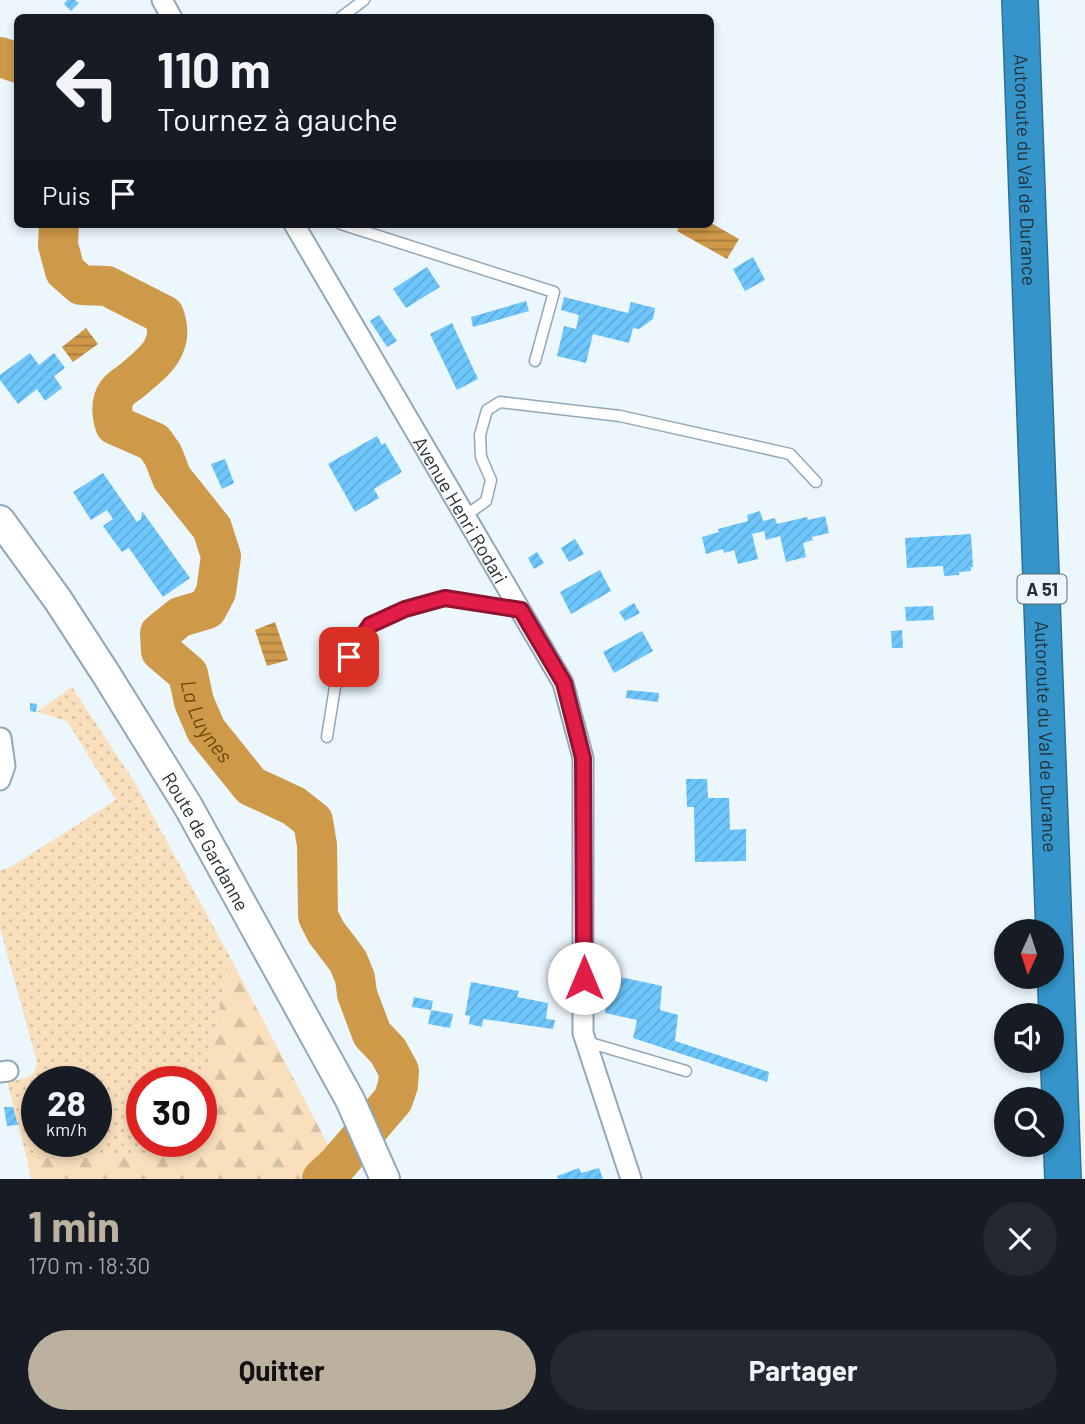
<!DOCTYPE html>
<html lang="fr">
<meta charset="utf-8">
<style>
:root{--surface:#171b24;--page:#242831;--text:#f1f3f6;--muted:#9ea1a6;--accent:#bcb09e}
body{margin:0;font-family:Barlow,sans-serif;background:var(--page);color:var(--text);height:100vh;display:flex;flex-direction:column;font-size:26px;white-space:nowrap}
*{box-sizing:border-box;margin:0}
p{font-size:23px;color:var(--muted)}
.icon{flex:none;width:38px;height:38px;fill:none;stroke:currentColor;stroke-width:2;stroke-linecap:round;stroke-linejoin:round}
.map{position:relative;height:1179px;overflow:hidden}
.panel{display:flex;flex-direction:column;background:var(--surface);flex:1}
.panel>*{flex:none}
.top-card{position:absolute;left:14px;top:14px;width:700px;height:214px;border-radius:10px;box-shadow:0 4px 10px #0003;background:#171b24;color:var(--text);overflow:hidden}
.needle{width:46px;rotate:183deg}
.fabs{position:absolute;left:994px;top:919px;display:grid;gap:14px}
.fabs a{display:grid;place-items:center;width:70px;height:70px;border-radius:50%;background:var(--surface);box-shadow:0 4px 10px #0003;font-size:35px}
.speed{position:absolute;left:21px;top:1066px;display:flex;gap:14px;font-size:35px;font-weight:700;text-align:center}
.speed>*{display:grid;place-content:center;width:91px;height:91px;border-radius:50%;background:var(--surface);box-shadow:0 4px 10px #0003;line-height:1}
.speed small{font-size:18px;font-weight:400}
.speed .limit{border:10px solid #d22;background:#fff;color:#111}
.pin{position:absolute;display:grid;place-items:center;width:60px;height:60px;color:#fff;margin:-30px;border-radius:14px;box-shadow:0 4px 10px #0006}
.me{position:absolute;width:77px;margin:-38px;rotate:0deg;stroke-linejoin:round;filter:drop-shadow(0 0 5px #0008)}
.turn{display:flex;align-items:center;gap:24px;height:147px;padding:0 28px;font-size:32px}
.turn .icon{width:91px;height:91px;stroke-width:2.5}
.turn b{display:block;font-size:49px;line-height:60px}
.then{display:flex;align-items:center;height:66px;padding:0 28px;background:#0003;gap:14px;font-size:26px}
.round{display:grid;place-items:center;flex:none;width:74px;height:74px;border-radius:37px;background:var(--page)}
.overview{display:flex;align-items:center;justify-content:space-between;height:119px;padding:0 28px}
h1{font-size:42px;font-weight:700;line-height:52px;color:var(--accent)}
.primary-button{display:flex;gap:14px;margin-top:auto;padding:14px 28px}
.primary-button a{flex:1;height:80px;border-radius:42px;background:var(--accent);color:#111;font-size:28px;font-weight:700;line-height:80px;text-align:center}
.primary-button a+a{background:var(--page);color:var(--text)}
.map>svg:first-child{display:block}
</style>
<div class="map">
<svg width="1085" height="1179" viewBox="0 0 1085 1179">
<defs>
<pattern id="green-dots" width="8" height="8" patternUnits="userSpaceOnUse" patternTransform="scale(1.75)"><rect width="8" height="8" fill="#f9dfbc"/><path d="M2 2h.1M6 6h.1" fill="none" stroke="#d5c0a2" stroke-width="1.8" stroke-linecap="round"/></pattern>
<pattern id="forest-firs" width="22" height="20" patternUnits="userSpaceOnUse" patternTransform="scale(1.75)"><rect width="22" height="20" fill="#f9dfbc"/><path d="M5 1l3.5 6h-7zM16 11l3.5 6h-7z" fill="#d5c0a2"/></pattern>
<pattern id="water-rules" width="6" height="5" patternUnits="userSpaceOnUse" patternTransform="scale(1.75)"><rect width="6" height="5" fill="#ce9949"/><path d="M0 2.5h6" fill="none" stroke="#a77d3e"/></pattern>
<pattern id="building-hatch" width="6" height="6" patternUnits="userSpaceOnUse" patternTransform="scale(1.75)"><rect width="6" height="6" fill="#6dc6fc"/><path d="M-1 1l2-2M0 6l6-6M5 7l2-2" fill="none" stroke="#5eaad9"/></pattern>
</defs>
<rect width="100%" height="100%" fill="#ecf6fd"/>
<!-- green -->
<path fill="url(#green-dots)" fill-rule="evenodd" d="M72,687L135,783L230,957L201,1096V1082H142V1141H165L152,1154L27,1159L7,1081C22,1079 35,1080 37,1062L0,928V870L9,868L116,800L67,721L37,712ZM37,1082H96V1141H37Z"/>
<!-- forest -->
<polygon fill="url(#forest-firs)" points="230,957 346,1179 31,1179 27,1159 152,1154 165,1141 201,1141 201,1096"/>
<!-- water -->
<g fill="url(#water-rules)">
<polygon points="711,223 739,239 727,259 677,231 681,224"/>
<polygon points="86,328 98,344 73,362 62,347"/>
<polygon points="275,622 288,660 267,666 255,630"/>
</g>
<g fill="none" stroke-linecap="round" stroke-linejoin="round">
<!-- river -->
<g stroke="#ce9949" stroke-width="40">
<polyline points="0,57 18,63"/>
<path id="s1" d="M59,224L58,245L65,271L81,285L107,286L164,315C176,347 153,363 130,382C126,385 119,389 117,393C110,403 112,415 115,425L154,442L163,455L172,478L212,528L221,556L216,592L207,609L180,617L160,633L161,651L188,674L194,702L206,730L251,786L294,806L313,821L317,845L318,916L326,932L348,961L355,978L357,994L372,1034L388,1051L399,1071L398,1085L393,1100L338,1164L322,1179"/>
</g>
</g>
<!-- building -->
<g fill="url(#building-hatch)">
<polygon points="67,0 75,0 79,3 71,11 64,4"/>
<polygon points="753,257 765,280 745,291 733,269"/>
<polygon points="427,267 440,287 406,308 393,289"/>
<polygon points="564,297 628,313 631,302 655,308 653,319 639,329 633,328 629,343 593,334 586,363 557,356 564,326 576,329 579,315 561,310"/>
<polygon points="526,301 529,311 473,327 471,317"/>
<polygon points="379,315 397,341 387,347 370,321"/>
<polygon points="452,323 478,379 457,390 430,334"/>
<polygon points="30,353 39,365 54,353 65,368 54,376 62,388 45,401 37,389 18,404 0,380 0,375"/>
<polygon points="377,436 382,445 385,443 402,472 374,489 379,498 355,512 328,464"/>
<polygon points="225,459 234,483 222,489 211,464"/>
<polygon points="103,473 137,522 141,519 142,511 190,578 163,597 129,548 122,552 103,526 113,519 107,510 91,520 73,492"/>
<polygon points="760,511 763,521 775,518 777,524 807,517 808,520 825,516 829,533 812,537 813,540 803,543 806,557 786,562 780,536 766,540 764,531 752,534 758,559 738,564 734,550 724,553 723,549 706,554 702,537 719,532 718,529 748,521 747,515"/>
<polygon points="971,534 973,567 971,567 971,571 959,572 959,575 944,576 943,566 907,568 905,538"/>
<polygon points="575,539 584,554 569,562 561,548"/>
<polygon points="537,552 544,563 534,569 528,558"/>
<polygon points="600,570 611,591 571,614 560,592"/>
<polygon points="634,603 640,613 625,621 619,612"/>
<polygon points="933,606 934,620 906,621 905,607"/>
<polygon points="902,630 903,648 892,648 891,631"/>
<polygon points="642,631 653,651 614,673 603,652"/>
<polygon points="627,690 659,693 658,702 626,698"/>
<polygon points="30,703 37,704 36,712 30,711"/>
<polygon points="686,779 707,779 708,798 729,798 730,830 746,829 746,861 695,862 694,807 687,807"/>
<polygon points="611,975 662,986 660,1010 678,1015 675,1041 769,1072 767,1082 633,1038 637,1020 605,1013"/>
<polygon points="471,982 519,991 517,997 548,1003 546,1019 555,1020 553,1029 483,1019 482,1027 469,1024 470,1016 465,1015"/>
<polygon points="414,997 433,1001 431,1010 412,1007"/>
<polygon points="431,1010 453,1014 450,1028 428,1024"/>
<polygon points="4,1107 13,1107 18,1125 7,1126"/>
<polygon points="579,1168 581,1173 599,1168 603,1179 558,1179 557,1176"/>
</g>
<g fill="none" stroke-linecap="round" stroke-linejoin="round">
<!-- service casing -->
<g stroke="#90a8b8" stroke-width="13">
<g id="service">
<polyline points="340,18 364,0"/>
<polyline points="341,224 554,292 535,361"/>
<polyline points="465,516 486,501 491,480 481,457 480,435 487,410 500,402 620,416 790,454 816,482"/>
<polyline points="327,737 335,687 370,625 405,609 445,598 520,610"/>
<polyline points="587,1042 686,1071"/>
</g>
</g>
<!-- minor casing -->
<g stroke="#90a8b8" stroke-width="23">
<g id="minor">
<polyline points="162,0 172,18"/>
<path id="s2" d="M294,224L563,683L583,758V1033L631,1179"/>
<polyline points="0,780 5,766 1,738"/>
<polyline points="0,1072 8,1071"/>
</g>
</g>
<!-- secondary casing -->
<g stroke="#90a8b8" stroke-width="32">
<g id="secondary">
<path id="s3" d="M0,520L58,600L106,674L188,806L350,1100L385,1179"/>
</g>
</g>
<!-- motorway casing -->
<g stroke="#2f7196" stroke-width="38">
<g id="motorway">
<path id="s4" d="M1020,0L1063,1179"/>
</g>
</g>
<!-- service -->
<use href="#service" stroke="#fff" stroke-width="10"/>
<!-- minor -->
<use href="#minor" stroke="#fff" stroke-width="19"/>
<!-- secondary -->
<use href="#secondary" stroke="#fff" stroke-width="28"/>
<!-- motorway -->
<use href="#motorway" stroke="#3595ca" stroke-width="35"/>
</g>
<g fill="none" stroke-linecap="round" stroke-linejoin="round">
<!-- route casing -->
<g stroke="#92132f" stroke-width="18">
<polyline id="route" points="349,657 370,625 405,609 445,598 521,610 564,683 583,758 584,978"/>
</g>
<!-- route -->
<use href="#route" stroke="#e11d48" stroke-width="12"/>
</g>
<g text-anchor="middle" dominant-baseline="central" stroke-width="7" stroke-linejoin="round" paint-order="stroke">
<!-- shield labels -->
<rect fill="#ecf6fd" stroke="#616b71" stroke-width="2" x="1017.5" y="574.5" width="49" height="29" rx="5"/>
<g font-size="18" font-weight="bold" fill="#252f35">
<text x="1042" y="589">A 51</text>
</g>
<!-- street labels -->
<g font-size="19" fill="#252f35" stroke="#ecf6fd">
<text stroke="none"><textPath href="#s4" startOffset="170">Autoroute du Val de Durance</textPath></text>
<text stroke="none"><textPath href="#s2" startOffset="331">Avenue Henri Rodari</textPath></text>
<text stroke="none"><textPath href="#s4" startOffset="737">Autoroute du Val de Durance</textPath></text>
<text stroke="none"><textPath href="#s3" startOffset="382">Route de Gardanne</textPath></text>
</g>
<!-- water labels -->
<g font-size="21" font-style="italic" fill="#6e4a0b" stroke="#ecf6fd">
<text stroke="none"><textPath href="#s1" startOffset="682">La Luynes</textPath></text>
</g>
</g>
</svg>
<div class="fabs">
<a><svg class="needle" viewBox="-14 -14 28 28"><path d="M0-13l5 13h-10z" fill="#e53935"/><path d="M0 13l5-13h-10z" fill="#9ea1a6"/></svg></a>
<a><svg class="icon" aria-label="sound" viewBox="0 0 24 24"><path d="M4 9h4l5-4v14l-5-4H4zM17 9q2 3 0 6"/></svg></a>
<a><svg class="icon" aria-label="search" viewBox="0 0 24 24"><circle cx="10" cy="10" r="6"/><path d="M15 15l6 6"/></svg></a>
</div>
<div class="speed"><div>28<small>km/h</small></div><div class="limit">30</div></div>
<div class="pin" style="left:349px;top:657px;background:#d93025"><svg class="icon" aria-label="arrive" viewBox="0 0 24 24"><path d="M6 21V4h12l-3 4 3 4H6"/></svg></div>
<svg class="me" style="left:584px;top:978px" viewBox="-20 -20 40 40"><circle r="19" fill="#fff"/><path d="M0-13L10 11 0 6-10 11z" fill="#e11d48"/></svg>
<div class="top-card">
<div class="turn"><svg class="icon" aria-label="left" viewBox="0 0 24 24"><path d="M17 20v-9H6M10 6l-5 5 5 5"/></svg><div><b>110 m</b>Tournez à gauche</div></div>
<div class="then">Puis<svg class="icon" aria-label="arrive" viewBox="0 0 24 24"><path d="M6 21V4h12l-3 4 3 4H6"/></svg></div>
</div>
</div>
<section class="panel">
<div class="overview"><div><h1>1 min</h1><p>170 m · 18:30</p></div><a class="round"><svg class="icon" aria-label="close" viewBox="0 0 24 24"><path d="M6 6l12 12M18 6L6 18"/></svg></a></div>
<div class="primary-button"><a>Quitter</a><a>Partager</a></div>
</section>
